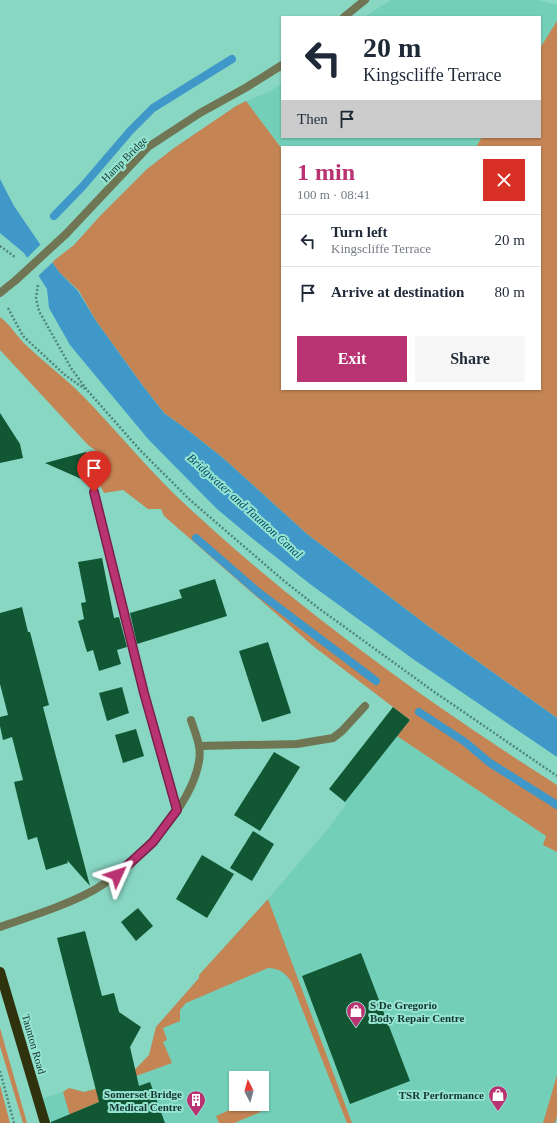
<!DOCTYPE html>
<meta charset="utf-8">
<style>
:root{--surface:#fff;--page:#f6f6f7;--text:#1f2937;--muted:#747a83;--line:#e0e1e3;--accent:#b93271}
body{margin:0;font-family:"Times New Roman",serif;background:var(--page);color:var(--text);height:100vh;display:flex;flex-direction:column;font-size:15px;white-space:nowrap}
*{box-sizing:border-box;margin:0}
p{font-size:13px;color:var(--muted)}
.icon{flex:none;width:22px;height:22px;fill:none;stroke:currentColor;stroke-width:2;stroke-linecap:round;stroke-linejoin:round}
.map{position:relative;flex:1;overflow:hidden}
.panel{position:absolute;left:281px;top:146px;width:260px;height:244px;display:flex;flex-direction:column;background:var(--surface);border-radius:0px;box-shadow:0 1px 3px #0004}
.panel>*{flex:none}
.top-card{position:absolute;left:281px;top:16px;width:260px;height:122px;border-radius:0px;box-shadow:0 1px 3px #0004;background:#fff;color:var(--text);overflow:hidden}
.needle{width:26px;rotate:354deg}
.fabs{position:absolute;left:229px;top:1071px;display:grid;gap:8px}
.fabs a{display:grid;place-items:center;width:40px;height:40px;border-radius:0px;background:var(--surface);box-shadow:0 1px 3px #0004;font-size:20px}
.pin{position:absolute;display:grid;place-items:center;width:34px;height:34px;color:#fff;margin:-41px -17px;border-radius:50% 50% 50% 0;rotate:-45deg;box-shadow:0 0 4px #0007}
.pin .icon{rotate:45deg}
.me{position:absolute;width:44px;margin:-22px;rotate:48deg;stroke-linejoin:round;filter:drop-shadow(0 0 3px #0008)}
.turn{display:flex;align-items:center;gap:14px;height:84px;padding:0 16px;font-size:18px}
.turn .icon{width:52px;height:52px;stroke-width:2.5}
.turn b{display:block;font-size:28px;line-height:34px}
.then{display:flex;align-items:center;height:38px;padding:0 16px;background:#0003;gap:8px;font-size:15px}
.round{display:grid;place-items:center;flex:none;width:42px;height:42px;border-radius:0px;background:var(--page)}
.head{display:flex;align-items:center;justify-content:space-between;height:68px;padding:0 16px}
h1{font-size:24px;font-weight:600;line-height:30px;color:var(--accent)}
.action{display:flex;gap:8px;margin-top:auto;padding:8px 16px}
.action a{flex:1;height:46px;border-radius:0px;background:var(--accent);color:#fff;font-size:16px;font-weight:600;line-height:46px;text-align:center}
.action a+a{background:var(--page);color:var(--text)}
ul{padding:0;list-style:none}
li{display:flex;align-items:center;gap:12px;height:52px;padding:0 16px;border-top:1px solid var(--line)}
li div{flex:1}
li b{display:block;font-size:15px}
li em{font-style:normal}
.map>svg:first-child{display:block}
</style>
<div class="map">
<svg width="557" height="1123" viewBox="0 0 557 1123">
<rect width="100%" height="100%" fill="#88d7c3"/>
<!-- built -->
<g fill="#74cfb9" fill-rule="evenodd">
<polygon points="391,0 538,0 557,5 557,21 540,48 540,17 364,17"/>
<polygon points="282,83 282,137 482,137 476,147 282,147 282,149 246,101 269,92"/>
<path d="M397,736L546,836L543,845L557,852V1123H45L37,1100L63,1092L69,1088L84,1092L125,1080L149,1055L156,1027L199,978V975L268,899L328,829L345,806V802ZM236,1078H262V1104H236Z"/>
</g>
<!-- green -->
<g fill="#c48454">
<polygon points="557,21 557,718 428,626 307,534 223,458 189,431 164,413 143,386 96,321 79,291 59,272 52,262 74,245 100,216 147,169 174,148 236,106 246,101 282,149 282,389 540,389 540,147 476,147 482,137 540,137 540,48"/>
<path d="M0,317C11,325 17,337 27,346C45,363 65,378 82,395C118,432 150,472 188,507C301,612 427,702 557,785V852L543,845L546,836L397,736L410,720L313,646L164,516L161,509H148L123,490L104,493L97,479L104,477L107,472L110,461L88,445L0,350Z"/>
<path d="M268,899L352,1123H347L291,981C285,973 279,968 268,968L186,1003L180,1010V1021L163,1028L167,1040L163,1042L172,1063L125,1080L149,1055L156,1027L199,978V975Z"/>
<polygon points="0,1028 27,1123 23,1123 0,1046"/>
<polygon points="557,1075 557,1116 555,1123 543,1123"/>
<polygon points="0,1085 10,1123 0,1123"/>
<polygon points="103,1087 106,1099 80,1110 85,1123 72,1123 63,1092 69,1088 84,1092"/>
<polygon points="243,1104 257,1104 261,1112 234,1123 219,1123 216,1116"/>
</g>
<!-- water -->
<polygon fill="#4098c9" points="0,179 14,206 59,272 78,291 96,321 143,386 164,413 189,431 223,458 307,534 428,626 557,718 557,757 413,659 310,584 253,539 217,509 148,439 70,345 49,308 47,289 24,253 0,233"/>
<!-- pier -->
<polygon fill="#88d7c3" points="42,243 54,261 37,277 26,259"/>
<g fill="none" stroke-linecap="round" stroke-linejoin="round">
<!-- stream -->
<g stroke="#4098c9" stroke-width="8">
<polyline points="54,216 83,186 130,131 153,108 232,59"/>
<polyline points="196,538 258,592 376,681"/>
<polyline points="419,712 465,742 490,763 557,805"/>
</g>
</g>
<!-- building -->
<g fill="#115734">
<polygon points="0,413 20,444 23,458 0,463"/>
<polygon points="86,452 95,485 45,463"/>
<polygon points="102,558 114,618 119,617 127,647 117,650 121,664 99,671 93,650 87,652 78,621 84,619 81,603 86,602 78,562"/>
<polygon points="215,579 227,616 137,644 130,613 182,598 179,590"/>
<polygon points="22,607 28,632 30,632 49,705 43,707 90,886 67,860 68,863 46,870 37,837 28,840 14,782 23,780 12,737 3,740 0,726 0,717 8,715 0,684 0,613"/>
<polygon points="268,642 291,713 262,722 239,651"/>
<polygon points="122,687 129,713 107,721 99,693"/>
<polygon points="393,707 410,720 345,802 329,789"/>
<polygon points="136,729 144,756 123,763 115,735"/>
<polygon points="274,752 300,767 260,831 234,815"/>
<polygon points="253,831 274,844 252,881 230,868"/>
<polygon points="202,855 234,874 207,918 176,899"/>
<polygon points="138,908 153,926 136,941 121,922"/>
<polygon points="85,931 102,996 114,993 119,1012 141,1027 130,1047 139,1086 150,1082 165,1123 51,1123 51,1122 99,1102 57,938"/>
<polygon points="361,953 410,1081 350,1104 302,976"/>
</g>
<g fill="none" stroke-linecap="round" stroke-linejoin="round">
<!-- path -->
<g stroke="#4f877a" stroke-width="2.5" stroke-dasharray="2 2" stroke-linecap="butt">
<polyline points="0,246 15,257"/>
<polyline points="38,285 36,298 39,311 71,368 87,390 140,450 190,500 283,580 317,607 433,691 557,776"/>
<polyline points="8,308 23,336 65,375 85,389"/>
<polyline points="0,1071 14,1123"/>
</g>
<!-- lane -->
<g stroke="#707654" stroke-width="8">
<polyline points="94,492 144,693 177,811"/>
<polyline points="199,746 297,744 333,738 342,731 365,706"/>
</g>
<!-- street -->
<g stroke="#707654" stroke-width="8">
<polyline points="344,17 365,0"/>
<polyline points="66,234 148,147 200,113 247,87 282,65"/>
<polyline points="0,293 16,280"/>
<path d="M0,927C31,916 65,906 94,890C133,868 192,807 199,761C202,747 195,733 191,720"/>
</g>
<!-- primary -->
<polyline stroke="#2e330e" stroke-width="10" points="0,972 45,1123"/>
<!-- street-bridge -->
<polyline stroke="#707654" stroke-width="8" points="16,280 66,234"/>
</g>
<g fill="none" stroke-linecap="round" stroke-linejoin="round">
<!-- route casing -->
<g stroke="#782049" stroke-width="10">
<polyline id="route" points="94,492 144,693 177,810 153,842 117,875"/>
</g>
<!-- route -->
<use href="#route" stroke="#b93271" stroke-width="7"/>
</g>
<!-- icons -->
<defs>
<g id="shop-pin" transform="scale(1)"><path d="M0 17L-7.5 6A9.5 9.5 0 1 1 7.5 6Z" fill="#b93271" stroke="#95e4d0"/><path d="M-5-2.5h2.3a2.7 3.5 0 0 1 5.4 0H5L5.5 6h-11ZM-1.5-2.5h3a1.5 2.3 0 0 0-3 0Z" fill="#fff"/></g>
<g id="building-pin" transform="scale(1)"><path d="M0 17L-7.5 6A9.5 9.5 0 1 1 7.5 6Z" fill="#b93271" stroke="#95e4d0"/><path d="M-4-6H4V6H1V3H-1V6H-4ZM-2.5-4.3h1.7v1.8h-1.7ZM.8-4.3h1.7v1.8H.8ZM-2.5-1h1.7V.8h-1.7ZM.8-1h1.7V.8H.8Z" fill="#fff"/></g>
</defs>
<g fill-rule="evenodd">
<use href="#shop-pin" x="356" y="1011"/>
<use href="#shop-pin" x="498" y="1095"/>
<use href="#building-pin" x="196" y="1100"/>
</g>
<g text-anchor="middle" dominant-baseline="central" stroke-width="4" stroke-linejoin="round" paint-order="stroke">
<!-- street labels -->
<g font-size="11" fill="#15362f" stroke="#95e4d0">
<text transform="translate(124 159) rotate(-45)">Hamp Bridge</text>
<text transform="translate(34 1044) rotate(74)">Taunton Road</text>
</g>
<!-- poi labels -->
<g font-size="11" font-weight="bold" fill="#15362f" stroke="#95e4d0" text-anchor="end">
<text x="370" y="1005" text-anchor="start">S De Gregorio<tspan x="370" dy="13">Body Repair Centre</tspan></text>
<text x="182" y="1094">Somerset Bridge<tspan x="182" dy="13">Medical Centre</tspan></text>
<text x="484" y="1095">TSR Performance</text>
</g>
<!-- water labels -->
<g font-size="12" font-style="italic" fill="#004a6c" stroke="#95e4d0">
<text transform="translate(245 506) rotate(42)">Bridgwater and Taunton Canal</text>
</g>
</g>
</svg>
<div class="fabs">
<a><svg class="needle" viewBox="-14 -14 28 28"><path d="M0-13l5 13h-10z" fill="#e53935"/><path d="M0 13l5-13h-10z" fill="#747a83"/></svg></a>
</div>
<div class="pin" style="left:94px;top:492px;background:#d93025"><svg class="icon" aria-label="arrive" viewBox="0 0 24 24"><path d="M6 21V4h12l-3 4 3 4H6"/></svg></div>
<svg class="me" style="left:117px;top:875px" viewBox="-20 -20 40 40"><path d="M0-17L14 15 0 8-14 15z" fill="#b93271" stroke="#fff" stroke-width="4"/></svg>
<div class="top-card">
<div class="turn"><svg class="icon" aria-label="left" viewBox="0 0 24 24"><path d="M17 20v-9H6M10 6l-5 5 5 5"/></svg><div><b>20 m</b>Kingscliffe Terrace</div></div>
<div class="then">Then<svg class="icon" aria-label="arrive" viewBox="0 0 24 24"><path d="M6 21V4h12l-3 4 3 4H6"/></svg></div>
</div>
<section class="panel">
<div class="head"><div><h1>1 min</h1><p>100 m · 08:41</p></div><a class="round" style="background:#d93025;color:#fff"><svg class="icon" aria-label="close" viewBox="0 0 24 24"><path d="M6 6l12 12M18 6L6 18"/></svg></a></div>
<ul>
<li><svg class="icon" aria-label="left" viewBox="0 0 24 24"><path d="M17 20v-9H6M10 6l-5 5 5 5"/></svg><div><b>Turn left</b><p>Kingscliffe Terrace</p></div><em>20 m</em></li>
<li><svg class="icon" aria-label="arrive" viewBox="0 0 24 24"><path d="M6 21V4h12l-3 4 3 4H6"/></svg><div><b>Arrive at destination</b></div><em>80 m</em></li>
</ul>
<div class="action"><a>Exit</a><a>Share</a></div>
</section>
</div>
